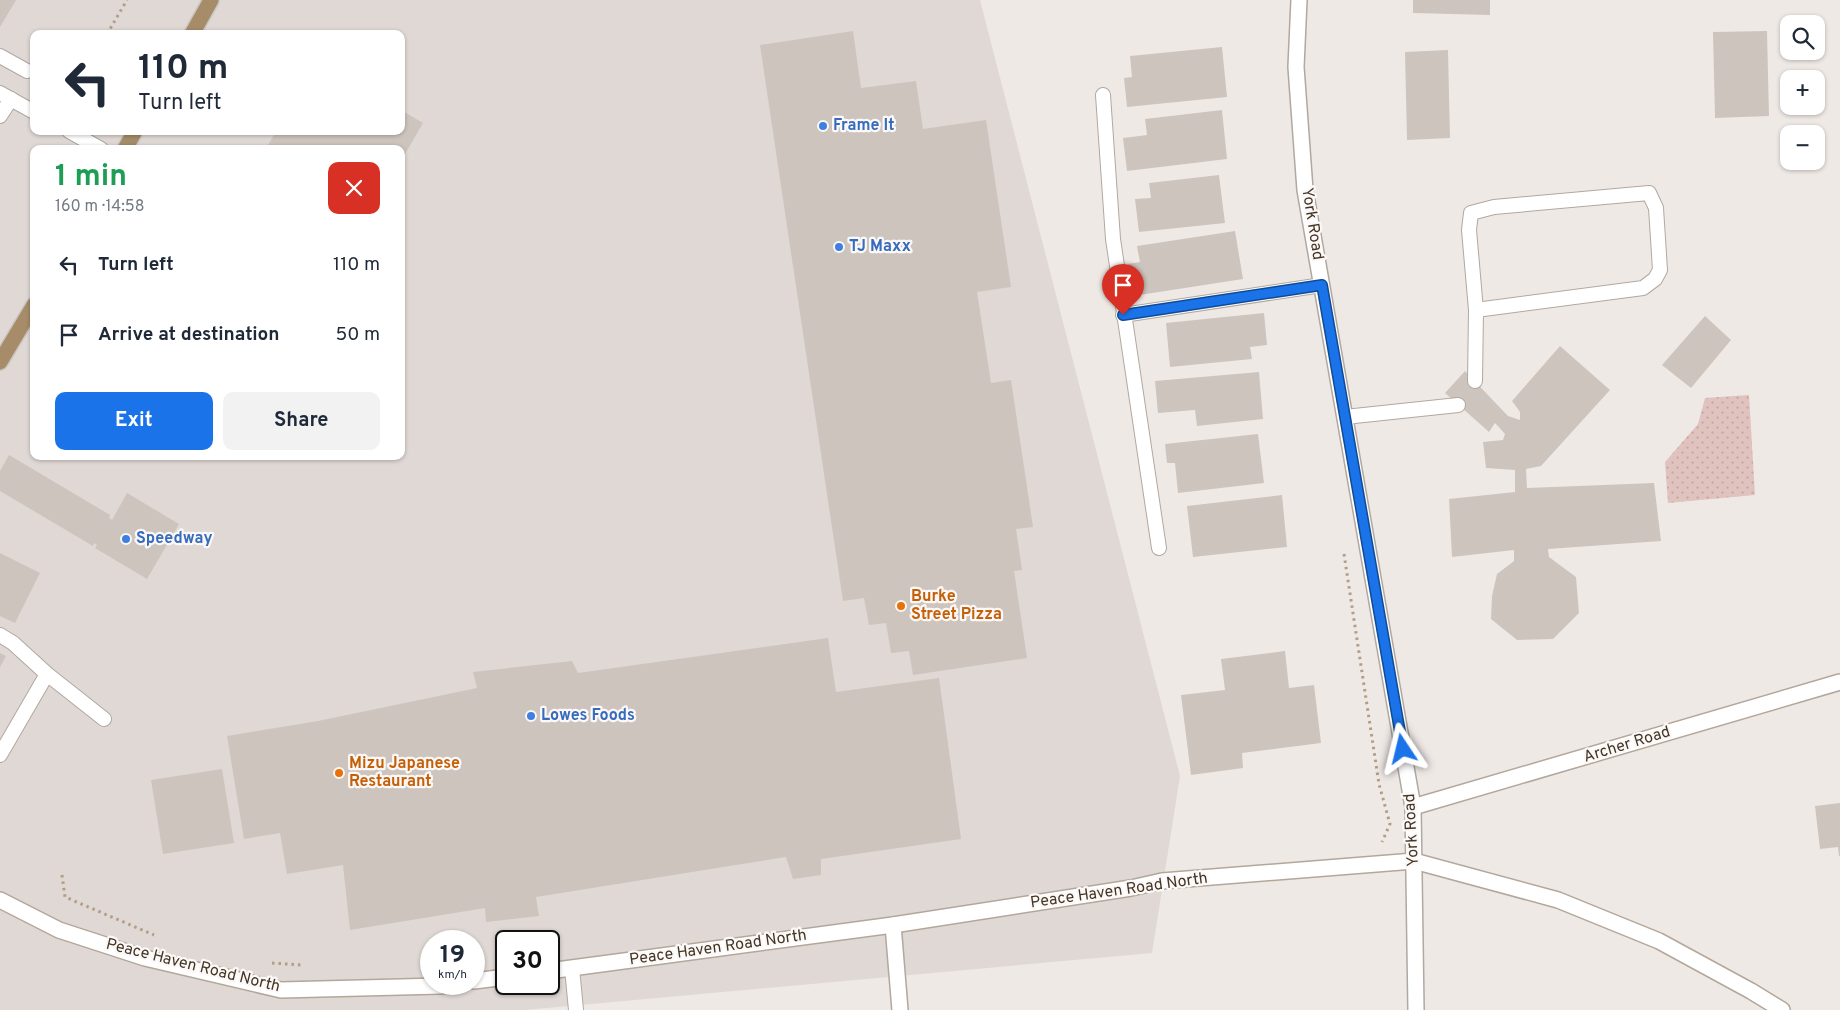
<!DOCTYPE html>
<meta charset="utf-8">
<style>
:root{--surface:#fff;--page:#f2f2f3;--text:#1f2937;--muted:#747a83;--accent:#1a73e8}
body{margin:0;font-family:Overpass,sans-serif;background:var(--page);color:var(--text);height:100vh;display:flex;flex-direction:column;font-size:19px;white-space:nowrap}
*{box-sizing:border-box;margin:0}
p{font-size:16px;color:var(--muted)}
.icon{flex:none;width:28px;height:28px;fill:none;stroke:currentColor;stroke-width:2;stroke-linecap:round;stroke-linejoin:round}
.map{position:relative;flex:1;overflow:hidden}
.sheet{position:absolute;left:30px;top:145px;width:375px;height:315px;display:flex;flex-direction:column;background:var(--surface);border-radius:10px;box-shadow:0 1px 4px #0004}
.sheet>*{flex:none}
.banner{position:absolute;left:30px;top:30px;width:375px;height:105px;border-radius:10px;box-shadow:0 1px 4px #0004;background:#fff;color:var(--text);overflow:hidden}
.controls{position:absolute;left:1780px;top:15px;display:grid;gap:10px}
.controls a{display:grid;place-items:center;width:45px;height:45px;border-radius:10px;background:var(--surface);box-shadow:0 1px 4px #0004;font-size:25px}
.speed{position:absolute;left:420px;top:930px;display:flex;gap:10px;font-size:25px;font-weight:700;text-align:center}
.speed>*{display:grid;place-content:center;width:65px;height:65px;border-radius:50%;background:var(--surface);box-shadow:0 1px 4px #0004;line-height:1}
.speed small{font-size:12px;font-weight:400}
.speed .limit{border:2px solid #111;border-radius:8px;background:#fff;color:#111}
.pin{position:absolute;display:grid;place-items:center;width:42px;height:42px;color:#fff;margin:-51px -21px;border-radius:50% 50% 50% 0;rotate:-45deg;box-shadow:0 0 5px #0007}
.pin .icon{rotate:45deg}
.me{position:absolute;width:55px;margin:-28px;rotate:350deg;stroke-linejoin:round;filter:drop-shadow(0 0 4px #0008)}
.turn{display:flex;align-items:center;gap:18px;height:105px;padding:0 25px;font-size:22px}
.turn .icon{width:65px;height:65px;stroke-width:2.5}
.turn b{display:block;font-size:35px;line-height:42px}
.round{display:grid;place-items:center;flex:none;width:52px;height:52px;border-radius:10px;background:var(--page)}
.headline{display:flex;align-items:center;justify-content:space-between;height:85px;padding:0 25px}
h1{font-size:30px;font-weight:700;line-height:38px;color:#1e9e55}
.primary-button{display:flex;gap:10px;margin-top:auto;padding:10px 25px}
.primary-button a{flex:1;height:58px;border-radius:10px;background:var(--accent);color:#fff;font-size:20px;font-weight:700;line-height:58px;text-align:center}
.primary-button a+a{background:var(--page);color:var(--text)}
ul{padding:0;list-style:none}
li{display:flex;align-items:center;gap:15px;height:70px;padding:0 25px}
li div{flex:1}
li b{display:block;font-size:19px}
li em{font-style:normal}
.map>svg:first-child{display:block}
</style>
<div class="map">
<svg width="1840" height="1010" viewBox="0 0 1840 1010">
<defs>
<pattern id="park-dots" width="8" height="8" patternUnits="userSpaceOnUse" patternTransform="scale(1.25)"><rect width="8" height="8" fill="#e0c2be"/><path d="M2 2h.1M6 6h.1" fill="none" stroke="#c1a7a3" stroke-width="1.8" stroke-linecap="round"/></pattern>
</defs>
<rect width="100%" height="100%" fill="#efe9e6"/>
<!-- built -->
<path fill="#dfd8d4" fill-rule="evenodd" d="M0,0H980L1180,776L1152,953L525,1010H0ZM34,34H401V131H34ZM34,149H401V456H34ZM431,941H474V984H431ZM506,941H549V984H506Z"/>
<!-- park -->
<polygon fill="url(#park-dots)" points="1749,395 1755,495 1668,503 1665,462 1698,424 1705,398"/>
<!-- building -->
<g fill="#cdc4bd">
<polygon points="0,0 16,0 0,27"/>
<polygon points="1413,0 1490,0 1490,15 1413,13"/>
<polygon points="853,31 861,88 916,81 923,129 986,120 1011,287 977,292 991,383 1011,380 1033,527 1016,529 1022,570 1014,571 1027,658 913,675 909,651 891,653 886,623 869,625 864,598 843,601 760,45"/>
<polygon points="1767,31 1769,116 1715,118 1713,32"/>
<polygon points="1222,47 1227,97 1127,107 1124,78 1132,77 1130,56"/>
<polygon points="1448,50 1450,138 1407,140 1405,52"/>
<polygon points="401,110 423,123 401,161 401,149 266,149 276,131 401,131"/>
<polygon points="1222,110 1227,159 1127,171 1123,138 1147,135 1145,119"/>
<polygon points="1219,175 1225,223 1139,232 1135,199 1151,198 1149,183"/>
<polygon points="1235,231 1243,279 1133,296 1128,264 1140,262 1137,246"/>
<polygon points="1264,313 1267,345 1250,347 1252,359 1170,367 1166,323"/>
<polygon points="1705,316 1731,340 1691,388 1662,365"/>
<polygon points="1560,346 1610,390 1541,466 1526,469 1527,488 1654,483 1661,541 1548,549 1549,557 1576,577 1579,613 1553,639 1517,640 1491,619 1492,596 1497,574 1514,561 1514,550 1452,557 1449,499 1515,492 1515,470 1486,468 1483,442 1503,440 1505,434 1495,423 1489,432 1445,393 1465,371 1508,416 1520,420 1520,412 1512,401"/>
<polygon points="1259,372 1263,419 1197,426 1195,410 1158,413 1155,381"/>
<polygon points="1258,434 1264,483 1178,493 1175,463 1167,463 1165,444"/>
<polygon points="9,455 110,515 109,518 112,520 127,493 179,524 147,579 95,548 97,545 94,543 93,546 0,491 0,471"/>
<polygon points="1282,495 1287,547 1193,557 1187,506"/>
<polygon points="0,553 40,573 15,623 0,616"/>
<polygon points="828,638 836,692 939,678 961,839 821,859 821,875 793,879 786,857 536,897 539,916 486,922 485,908 350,930 343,865 287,874 280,833 244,839 227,736 318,721 477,688 473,672 572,661 578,673"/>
<polygon points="1285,651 1289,688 1314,685 1321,743 1242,753 1243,768 1191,775 1181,695 1225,690 1221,659"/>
<polygon points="0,653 6,656 0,667"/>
<polygon points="222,769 234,843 163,854 151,780"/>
<polygon points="1840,803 1840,856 1839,856 1838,847 1820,849 1815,806"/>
</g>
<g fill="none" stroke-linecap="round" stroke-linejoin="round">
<!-- lane casing -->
<g stroke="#b1a8a0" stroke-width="16">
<g id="lane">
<polyline points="0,56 27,71"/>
<polyline points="0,93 34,112"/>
<polyline points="1103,95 1113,239 1159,548"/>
<polyline points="0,116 11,99"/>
<polyline points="69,131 101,149"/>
<polyline points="1123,315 1322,285"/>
<polyline points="1475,381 1476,310 1469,230 1471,213 1494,207 1649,193 1656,208 1660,270 1655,279 1643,288 1476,310"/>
<polyline points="1345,417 1458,405"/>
<polyline points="0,635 13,643 47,674 104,719"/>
<polyline points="0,755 47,674"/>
<polyline points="572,968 576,1010"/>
</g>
</g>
<!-- street casing -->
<g stroke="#b1a8a0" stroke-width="18">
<g id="street">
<polyline points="1299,0 1296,67 1305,190 1413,807 1416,1010"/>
<polyline points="893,925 900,1010"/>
</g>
</g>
<!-- secondary casing -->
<g stroke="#b3a79a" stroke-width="18">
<g id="secondary">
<polyline points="1413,807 1840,682"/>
<polyline points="0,900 59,930 145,958 281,990 440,986 454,984"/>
<polyline points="549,971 893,925 1131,888 1162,881 1414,861 1558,900 1659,941 1751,991 1782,1010"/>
<polyline points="474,981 506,977"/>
</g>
</g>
<!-- primary casing -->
<g stroke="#cac6c1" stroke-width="18">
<g id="primary">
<polyline points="192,34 211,0"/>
<polyline points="125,149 135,131"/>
<polyline points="0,362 34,305"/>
</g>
</g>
<!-- path -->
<g stroke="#b39d85" stroke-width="3" stroke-dasharray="2.5 4" stroke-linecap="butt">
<polyline points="107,34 127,0"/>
<polyline points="1344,554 1379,784 1390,824 1382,842"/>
<polyline points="62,875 65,897 154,935"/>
<polyline points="272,963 301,965"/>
</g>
<!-- lane -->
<use href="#lane" stroke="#fff" stroke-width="14"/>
<!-- street -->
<use href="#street" stroke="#fff" stroke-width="15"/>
<!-- secondary -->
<use href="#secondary" stroke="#fff" stroke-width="15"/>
<!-- primary -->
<use href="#primary" stroke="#a68c69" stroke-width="15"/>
</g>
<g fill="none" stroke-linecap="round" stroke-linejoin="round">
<!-- route casing -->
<g stroke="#114b97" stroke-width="12">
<polyline id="route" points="1123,315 1322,285 1403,749"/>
</g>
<!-- route -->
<use href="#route" stroke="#1a73e8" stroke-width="9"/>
</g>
<!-- markers -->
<g fill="#3f7fe0" stroke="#fbf8f7" stroke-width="2">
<circle cx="823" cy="126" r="5"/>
<circle cx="839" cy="247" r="5"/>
<circle cx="126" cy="539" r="5"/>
<circle cx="531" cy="716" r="5"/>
</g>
<g fill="#e8710a" stroke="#fbf8f7" stroke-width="2">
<circle cx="901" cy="606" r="5"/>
<circle cx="339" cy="773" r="5"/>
</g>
<g text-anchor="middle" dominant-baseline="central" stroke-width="4.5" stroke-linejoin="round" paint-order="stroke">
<!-- shop labels -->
<g font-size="16" font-weight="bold" fill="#366cbe" stroke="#fbf8f7" text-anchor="start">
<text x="833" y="126">Frame It</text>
<text x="849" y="247">TJ Maxx</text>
<text x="136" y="539">Speedway</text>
<text x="541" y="716">Lowes Foods</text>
</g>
<!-- street labels -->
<g font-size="16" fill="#423523" stroke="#fbf8f7">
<text transform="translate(1312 224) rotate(81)">York Road</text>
<text transform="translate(1627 745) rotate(-17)">Archer Road</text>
<text transform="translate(1412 830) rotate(-93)">York Road</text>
<text transform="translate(1119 891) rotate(-8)">Peace Haven Road North</text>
<text transform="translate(718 948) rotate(-8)">Peace Haven Road North</text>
<text transform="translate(193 966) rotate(14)">Peace Haven Road North</text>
</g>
<!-- food labels -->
<g font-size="16" font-weight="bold" fill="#c56008" stroke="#fbf8f7" text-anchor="start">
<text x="911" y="597">Burke<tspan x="911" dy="18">Street Pizza</tspan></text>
<text x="349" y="764">Mizu Japanese<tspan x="349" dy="18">Restaurant</tspan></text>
</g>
</g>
</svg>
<div class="controls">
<a><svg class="icon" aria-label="search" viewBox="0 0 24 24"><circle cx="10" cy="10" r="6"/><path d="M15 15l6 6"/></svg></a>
<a>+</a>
<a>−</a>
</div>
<div class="speed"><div>19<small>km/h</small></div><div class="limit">30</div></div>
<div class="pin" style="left:1123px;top:315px;background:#d93025"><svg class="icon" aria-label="arrive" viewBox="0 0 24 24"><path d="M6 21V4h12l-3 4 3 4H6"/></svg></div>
<svg class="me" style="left:1403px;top:749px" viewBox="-20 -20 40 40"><path d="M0-17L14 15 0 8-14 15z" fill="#1a73e8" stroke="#fff" stroke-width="4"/></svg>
<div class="banner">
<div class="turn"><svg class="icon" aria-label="left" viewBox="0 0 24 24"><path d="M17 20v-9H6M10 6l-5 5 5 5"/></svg><div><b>110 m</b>Turn left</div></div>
</div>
<section class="sheet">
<div class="headline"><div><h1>1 min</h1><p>160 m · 14:58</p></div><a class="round" style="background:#d93025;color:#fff"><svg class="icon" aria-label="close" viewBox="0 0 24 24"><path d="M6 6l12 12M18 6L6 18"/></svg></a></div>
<ul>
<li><svg class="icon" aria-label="left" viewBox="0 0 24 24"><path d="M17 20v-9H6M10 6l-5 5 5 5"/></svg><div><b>Turn left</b></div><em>110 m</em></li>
<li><svg class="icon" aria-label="arrive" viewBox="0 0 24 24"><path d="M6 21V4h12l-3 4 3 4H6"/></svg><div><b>Arrive at destination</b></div><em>50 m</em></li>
</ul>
<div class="primary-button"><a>Exit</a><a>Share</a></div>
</section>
</div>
